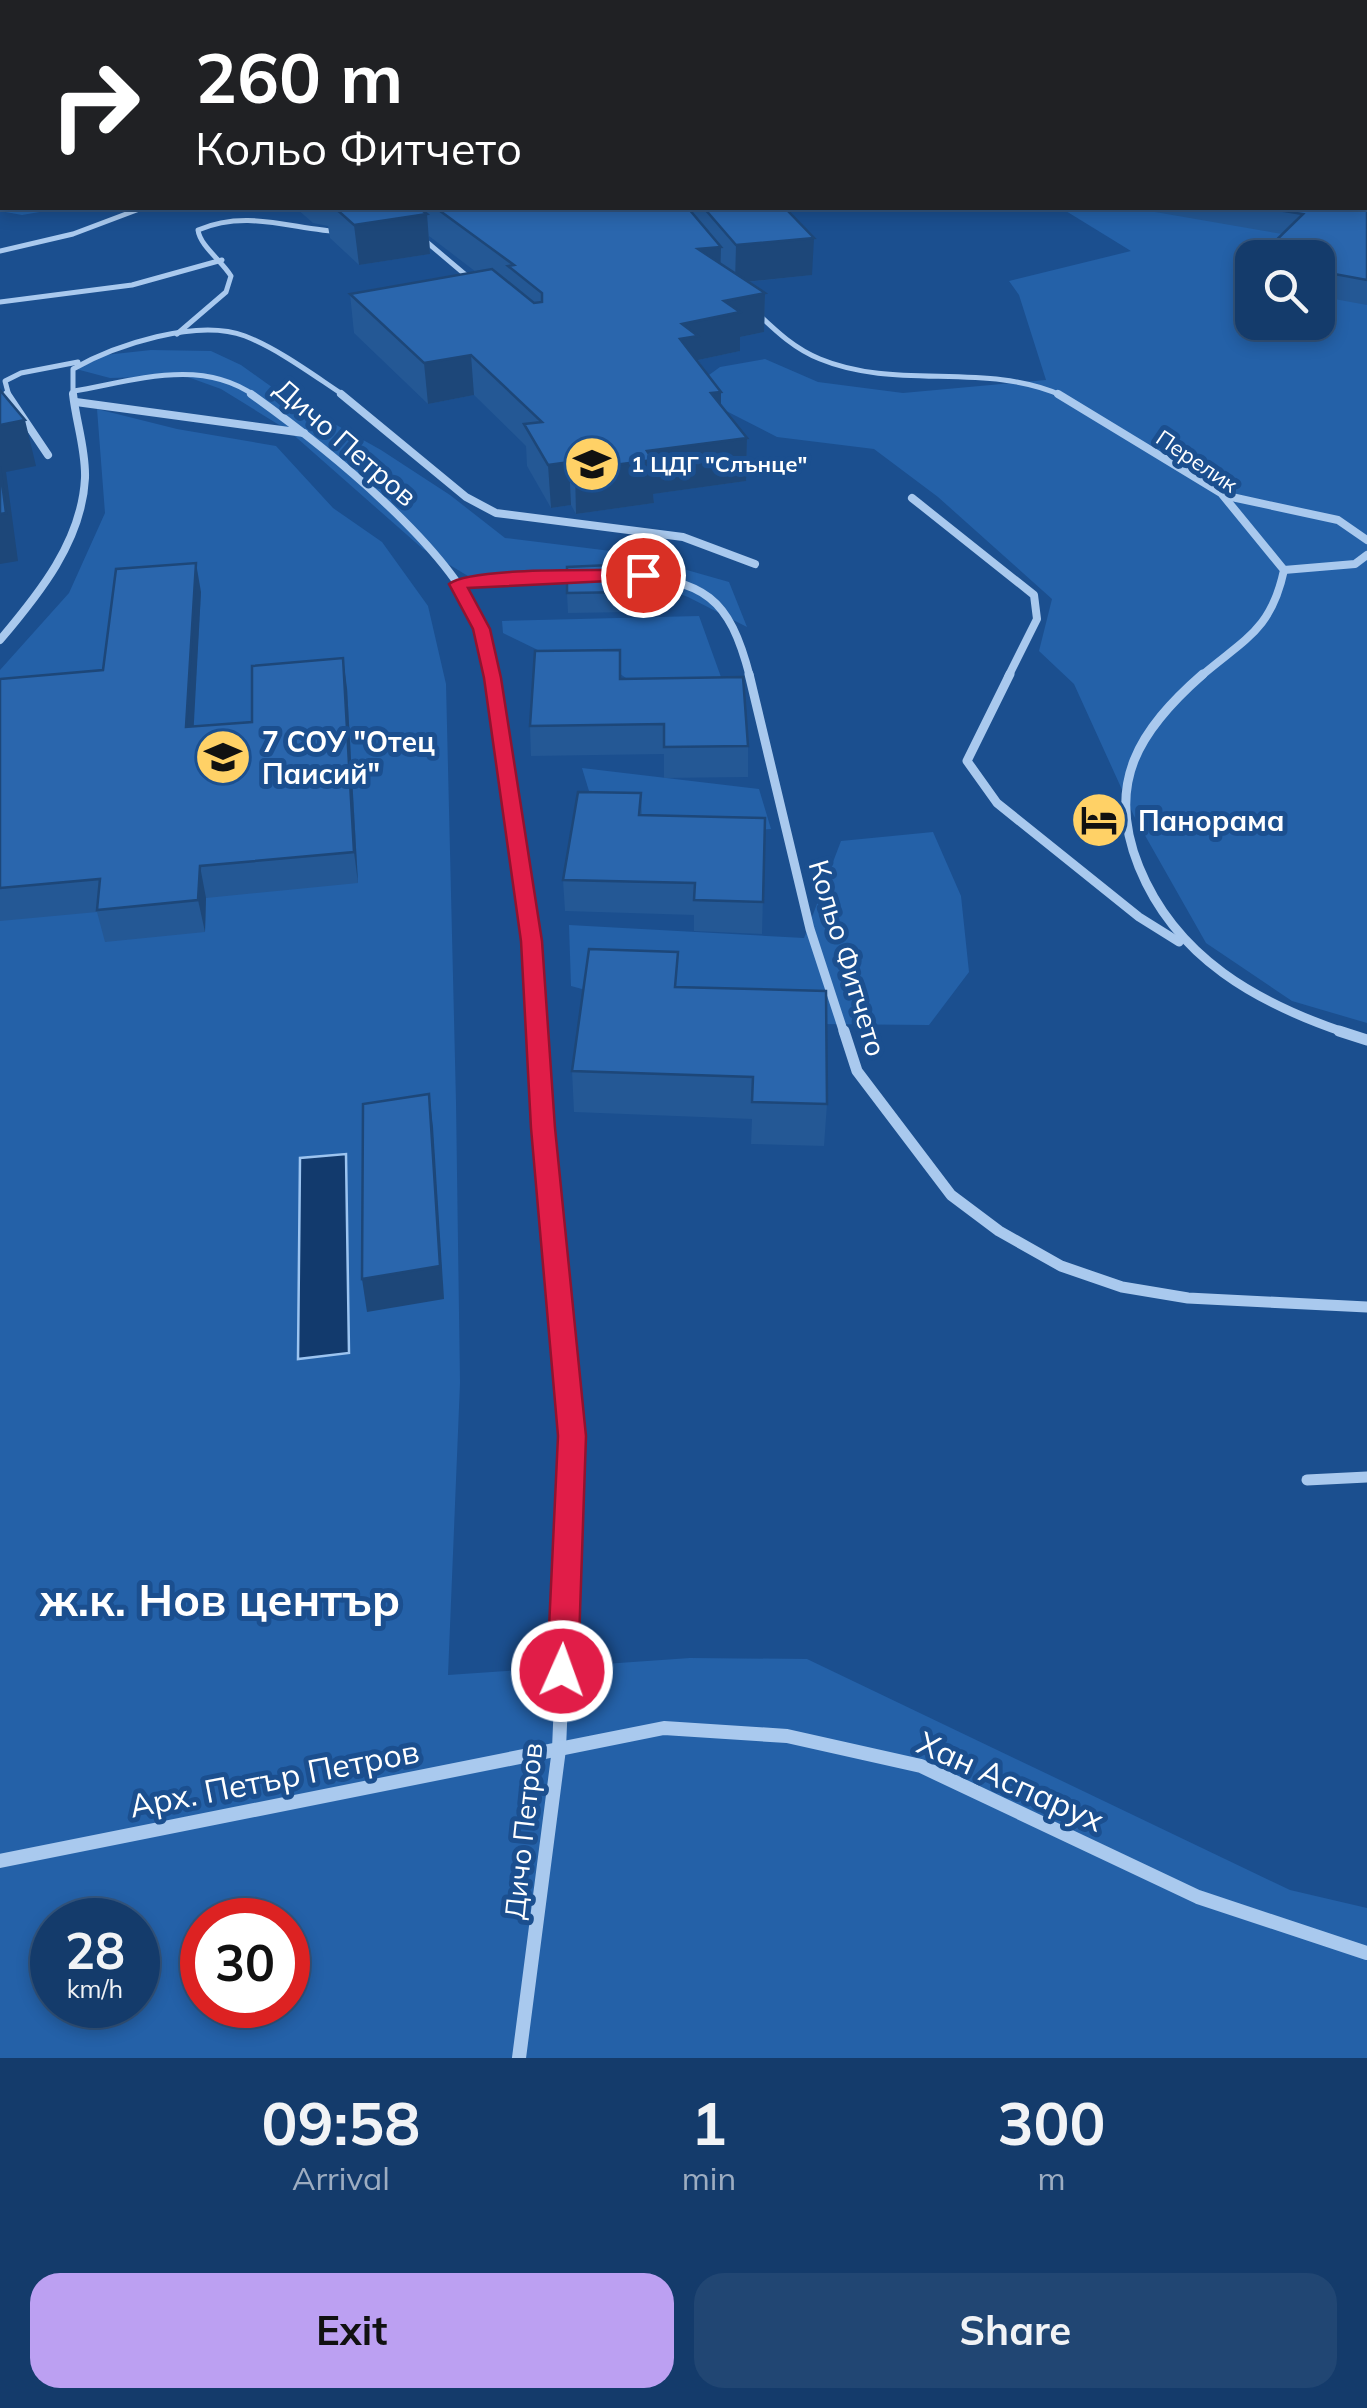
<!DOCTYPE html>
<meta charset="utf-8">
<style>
:root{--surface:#143b6b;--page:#214673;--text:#f1f3f6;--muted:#9dadc1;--line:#33557e;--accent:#bca0f2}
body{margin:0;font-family:Mulish,sans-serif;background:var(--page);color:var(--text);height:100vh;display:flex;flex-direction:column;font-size:38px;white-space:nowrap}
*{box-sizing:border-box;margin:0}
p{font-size:32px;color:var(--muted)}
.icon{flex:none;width:55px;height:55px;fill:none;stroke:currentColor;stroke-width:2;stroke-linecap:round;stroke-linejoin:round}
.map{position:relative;height:2058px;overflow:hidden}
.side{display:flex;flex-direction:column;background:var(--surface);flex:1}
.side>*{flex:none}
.hud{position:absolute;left:0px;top:0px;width:1368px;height:210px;box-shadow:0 5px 15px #0003,0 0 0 2px var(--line);background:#202124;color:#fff;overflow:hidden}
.fabs{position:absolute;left:1235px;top:240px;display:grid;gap:20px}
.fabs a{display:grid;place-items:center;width:100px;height:100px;border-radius:20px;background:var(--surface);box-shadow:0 5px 15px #0003,0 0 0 2px var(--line);font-size:50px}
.speed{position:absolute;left:30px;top:1898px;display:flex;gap:20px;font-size:50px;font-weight:700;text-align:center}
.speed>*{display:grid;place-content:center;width:130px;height:130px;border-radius:50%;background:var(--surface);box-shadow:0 5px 15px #0003,0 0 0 2px var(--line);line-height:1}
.speed small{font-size:25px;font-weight:400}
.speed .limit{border:15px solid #d22;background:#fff;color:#111}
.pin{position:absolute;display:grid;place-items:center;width:85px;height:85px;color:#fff;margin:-42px;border:5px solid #fff;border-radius:50%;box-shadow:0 2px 10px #0007}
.me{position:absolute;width:110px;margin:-55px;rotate:2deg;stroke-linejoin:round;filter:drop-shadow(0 0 8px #0008)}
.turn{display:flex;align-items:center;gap:35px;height:210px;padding:0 30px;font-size:45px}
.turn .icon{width:130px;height:130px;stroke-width:2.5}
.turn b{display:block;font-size:70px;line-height:85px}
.eta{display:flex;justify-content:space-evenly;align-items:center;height:170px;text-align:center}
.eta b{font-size:60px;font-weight:700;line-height:70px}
.cta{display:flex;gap:20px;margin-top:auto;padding:20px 30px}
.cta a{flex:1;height:115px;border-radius:30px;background:var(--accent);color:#111;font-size:40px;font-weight:700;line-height:115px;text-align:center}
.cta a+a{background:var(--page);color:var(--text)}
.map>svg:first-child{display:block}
</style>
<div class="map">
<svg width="1367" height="2058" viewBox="0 0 1367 2058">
<rect width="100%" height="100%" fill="#1b4f8f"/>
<!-- green -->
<g fill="#2461a8" fill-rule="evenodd">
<path d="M0,0H1367V1023L1292,1001L1206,943L1134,816L1074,684L1039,651L1052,599L938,497L874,449L777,437L687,391L720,367L765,359L818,382L903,393L1046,380L1019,295L1009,281L1131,251L1061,208H1365V2H2V208H63L22,215L0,211ZM1252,258H1318V322H1252Z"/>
<polygon points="151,350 211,351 241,365 283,395 381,450 450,495 505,538 627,553 729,582 747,627 688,597 630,575 468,576 423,549 289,431 221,389 185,376 110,378 76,369 105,355"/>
<path d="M97,409L177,429L276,446L333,508L382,542L428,606L446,684L456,1102L460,1383L448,1675L690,1658L807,1659L1290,1890L1367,1908V2058H0V670L69,593L105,513ZM52,1920H138V2005H52ZM202,1920H288V2005H202Z"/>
<polygon points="699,616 730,702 646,692 613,669 544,653 503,633 502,621"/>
<polygon points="582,768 759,789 771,829 668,836 592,801"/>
<polygon points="933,832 961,896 969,972 929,1025 707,1023 571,986 569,925 804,938 841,841"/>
</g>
<!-- water -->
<polygon fill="#123a6d" stroke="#9cc4f0" stroke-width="2.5" points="346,1154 349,1353 298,1359 300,1158"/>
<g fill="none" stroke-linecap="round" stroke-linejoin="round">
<!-- street-far4 -->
<g stroke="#a9c9ee" stroke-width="5">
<polyline points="422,238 474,282"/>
<polyline points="0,251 73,234 142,208"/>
<polyline points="0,302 132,285 222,260"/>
<path d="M758,314C777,332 795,349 820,359C897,391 986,361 1063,396"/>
<path d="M177,334L226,292L231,276C222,261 200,246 198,230C247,209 291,229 342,232"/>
<path d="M74,391C134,381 201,357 255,396"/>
<polyline points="9,396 5,381 21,373 78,362"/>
<path d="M73,396V369C115,345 197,318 245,336C280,350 313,375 345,396"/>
</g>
<!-- street-far3 -->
<g stroke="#a9c9ee" stroke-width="8">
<polyline points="7,394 48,455"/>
<path d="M251,394C321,444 455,549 483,631C487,646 489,662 493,677"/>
<polyline points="341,394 466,497 496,513 683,537 755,564"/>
<path d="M1058,394L1221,493L1284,570C1271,631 1244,639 1200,677"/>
<polyline points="76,402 304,433"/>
<polyline points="1227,496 1338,520 1367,540"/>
<polyline points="912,498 1034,595 1037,619 1008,677"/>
<polyline points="1284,570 1355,564 1367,555"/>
<path d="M623,574C705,581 729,596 750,677"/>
<polyline points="457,584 581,575"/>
<path d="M0,640C39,594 82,541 85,478C86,450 76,422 73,394"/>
</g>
<!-- street-far2 -->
<g stroke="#a9c9ee" stroke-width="9">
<polyline points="492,674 531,941 537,1033"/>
<polyline points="749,674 810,929 844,1033"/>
<polyline points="1010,674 967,761 997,803 1139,917 1179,942"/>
<path d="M1203,674C1139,730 1105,783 1139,867C1176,958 1257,1003 1346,1033"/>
</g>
<!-- street-far1 -->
<g stroke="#a9c9ee" stroke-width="11">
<polyline points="537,1031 572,1435 570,1485"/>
<polyline points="844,1031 857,1071 951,1195 999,1231 1061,1266 1122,1287 1188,1298 1367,1307"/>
<polyline points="1339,1031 1367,1040"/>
<polyline points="1307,1480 1367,1477"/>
</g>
<!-- street -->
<g stroke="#a9c9ee" stroke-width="14">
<polyline points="0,1861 664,1728 787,1736 921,1766 1198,1897 1367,1953"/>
<polyline points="519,2058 559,1749 570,1483"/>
</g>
</g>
<!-- wall -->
<g fill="#245895">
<polygon points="1367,118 1367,305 1318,296 1318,258 1282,234 1132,208 1365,208"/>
<polygon points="296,208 785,208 812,275 748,282 765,293 764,332 740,337 740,351 698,360 721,392 721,406 747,438 746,481 653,494 654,503 576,514 571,505 551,508 527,466 526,446 474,395 428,404 354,333 350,294 476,272 429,236 430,254 359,265 330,238 328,226 313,223"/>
<polygon points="632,564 634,612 568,613 567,593"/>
<polygon points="201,592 193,727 252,722 347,688 358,883 206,898 205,932 105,942 97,912 0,921 0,679 103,670"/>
<polygon points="620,650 620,679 748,746 748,777 664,778 664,754 531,756 530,726"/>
<polygon points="641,793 642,815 765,818 762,934 694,931 694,915 565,911 563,880"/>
<polygon points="678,987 827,1104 824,1146 751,1144 752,1119 574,1112 572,1071"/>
</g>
<!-- shaded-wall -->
<g fill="#1d4779">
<polygon points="427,214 430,254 359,265 354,225"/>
<polygon points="814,238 812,275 735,283 736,245"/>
<polygon points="721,247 720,284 698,249"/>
<polygon points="765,293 764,332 740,337 740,351 698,360 698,376 680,339 682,324 724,301"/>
<polygon points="471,355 474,395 428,404 424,363"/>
<polygon points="721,392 721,433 711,393"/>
<polygon points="25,420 36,466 6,472 18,561 0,564 0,425"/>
<polygon points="747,438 746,481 653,494 654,503 576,514 575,470 647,451"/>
<polygon points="569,462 571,505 551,508 548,465"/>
<polygon points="196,563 201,592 192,758 186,727"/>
<polygon points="343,658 347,688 358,883 354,852"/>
<polygon points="200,866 206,898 205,932 198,900"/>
<polygon points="429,1094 433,1127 444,1299 367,1312 362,1279"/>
</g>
<!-- building -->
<g fill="#2a66ad" stroke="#1d4779" stroke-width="2.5">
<polygon points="1365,118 1367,118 1367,280 1318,271 1318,258 1258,258 1303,214 1265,208 1365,208"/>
<polygon points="335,208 419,208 427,214 354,225"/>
<polygon points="436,208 688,208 721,247 698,249 765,293 724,301 740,312 682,324 698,336 680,339 721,392 711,393 747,438 647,451 653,460 575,470 569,462 548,465 524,424 542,422 471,355 424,363 350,294 492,269 534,303 542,302 542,293 508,266 514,265"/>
<polygon points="704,208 785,208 814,238 736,245"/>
<polygon points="0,390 25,420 0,425"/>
<polygon points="0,467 6,513 0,514"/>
<polygon points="196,563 186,727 252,722 252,666 343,658 354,852 200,866 198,900 97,910 100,879 0,888 0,679 103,670 116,569"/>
<polygon points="632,564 633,592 567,593 567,567"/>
<polygon points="620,650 620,679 743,677 748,746 664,747 664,724 530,726 535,651"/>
<polygon points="578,792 641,793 639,815 765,818 763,902 694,900 695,883 563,880"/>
<polygon points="589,949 678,952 675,987 826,991 827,1104 752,1102 753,1077 572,1071"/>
<polygon points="429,1094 440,1266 362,1279 363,1104"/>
</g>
<!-- route -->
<path fill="#e11d48" stroke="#92132f" stroke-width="2.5" d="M643,570L649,571V579L468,588L490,629L501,678L542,941L555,1128L586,1436L578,1671L573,1681L562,1685L551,1681L547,1671L558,1436L531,1128L521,941L484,678L473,629L449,584C473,566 606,571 643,570Z"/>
<!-- icons -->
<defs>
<g id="school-disc" transform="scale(2.875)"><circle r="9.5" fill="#ffd166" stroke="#1b4f8f"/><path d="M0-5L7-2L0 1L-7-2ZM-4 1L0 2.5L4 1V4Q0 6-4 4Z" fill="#111"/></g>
<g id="hotel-disc" transform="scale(2.875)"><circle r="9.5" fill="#ffd166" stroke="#1b4f8f"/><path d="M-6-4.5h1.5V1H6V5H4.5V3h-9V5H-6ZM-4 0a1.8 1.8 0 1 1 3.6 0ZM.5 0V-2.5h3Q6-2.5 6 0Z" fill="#111"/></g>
</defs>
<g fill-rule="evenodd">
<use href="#school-disc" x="592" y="464"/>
<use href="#school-disc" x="223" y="757"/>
<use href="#hotel-disc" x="1099" y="820"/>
</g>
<g text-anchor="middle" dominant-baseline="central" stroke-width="10" stroke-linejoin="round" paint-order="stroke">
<!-- far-street labels -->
<g font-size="22" fill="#fff" stroke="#1b4f8f">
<text transform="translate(1197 461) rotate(34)">Перелик</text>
</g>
<!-- far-poi labels -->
<g font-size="22" font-weight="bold" fill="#fff" stroke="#1b4f8f" text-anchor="start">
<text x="631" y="464">1 ЦДГ "Слънце"</text>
</g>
<!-- street labels -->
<g font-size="28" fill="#fff" stroke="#1b4f8f">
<text transform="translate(346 442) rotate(41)">Дичо Петров</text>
<text transform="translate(848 958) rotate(73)">Кольо Фитчето</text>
<text transform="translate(523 1831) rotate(-84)">Дичо Петров</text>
</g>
<!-- poi labels -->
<g font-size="28" font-weight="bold" fill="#fff" stroke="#1b4f8f" text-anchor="start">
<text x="262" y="741">7 СОУ "Отец<tspan x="262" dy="32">Паисий"</tspan></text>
<text x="1138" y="820">Панорама</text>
</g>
<!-- near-street labels -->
<g font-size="32" fill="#fff" stroke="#1b4f8f">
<text transform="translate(274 1778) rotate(-11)">Арх. Петър Петров</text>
<text transform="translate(1011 1781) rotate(24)">Хан Аспарух</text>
</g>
<!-- near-district labels -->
<g font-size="45" font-weight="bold" fill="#fff" stroke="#1b4f8f">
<text x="220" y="1599">ж.к. Нов център</text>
</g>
</g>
</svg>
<div class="fabs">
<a><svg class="icon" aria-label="search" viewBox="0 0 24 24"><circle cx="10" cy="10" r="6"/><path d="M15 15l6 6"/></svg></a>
</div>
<div class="speed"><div>28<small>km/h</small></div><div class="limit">30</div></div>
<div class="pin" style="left:643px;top:575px;background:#d93025"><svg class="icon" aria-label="arrive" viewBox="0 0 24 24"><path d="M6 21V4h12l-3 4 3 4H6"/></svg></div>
<svg class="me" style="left:562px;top:1671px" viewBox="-20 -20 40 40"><circle r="17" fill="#e11d48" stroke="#fff" stroke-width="3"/><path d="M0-11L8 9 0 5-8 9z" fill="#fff"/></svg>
<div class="hud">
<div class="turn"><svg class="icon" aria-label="right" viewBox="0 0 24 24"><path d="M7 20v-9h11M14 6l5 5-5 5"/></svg><div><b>260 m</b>Кольо Фитчето</div></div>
</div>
</div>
<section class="side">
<div class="eta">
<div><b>09:58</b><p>Arrival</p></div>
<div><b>1</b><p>min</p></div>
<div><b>300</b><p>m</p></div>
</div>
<div class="cta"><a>Exit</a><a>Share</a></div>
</section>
